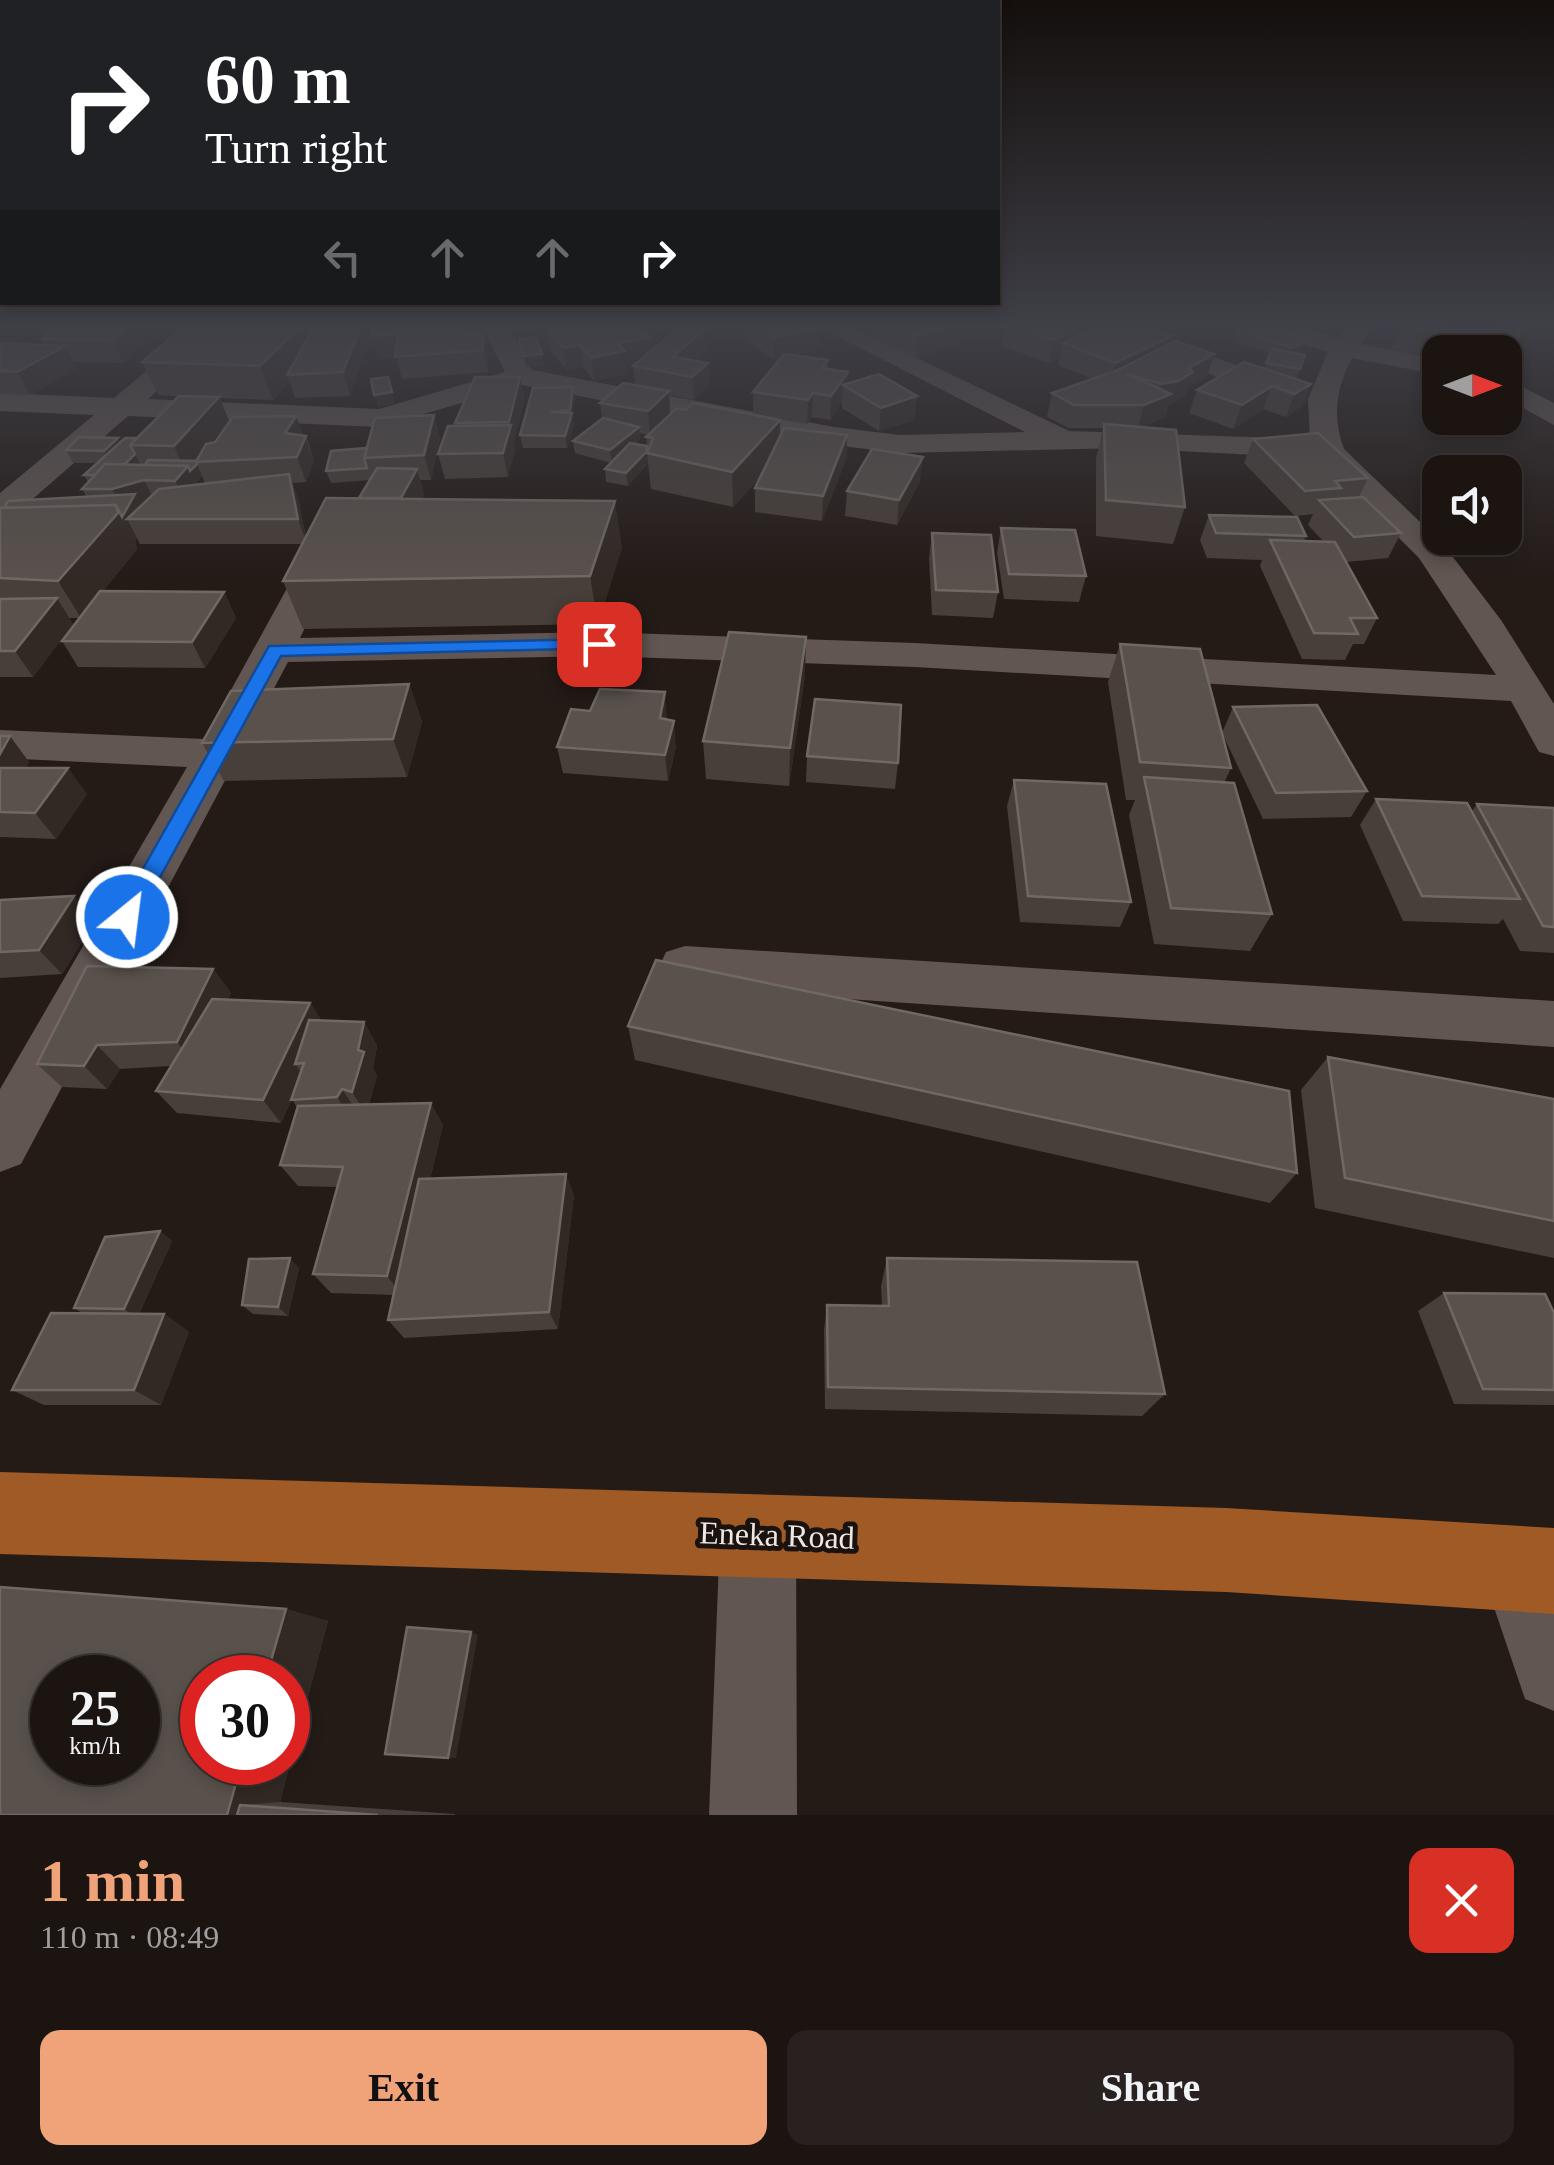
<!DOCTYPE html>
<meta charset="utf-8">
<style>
:root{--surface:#1b1411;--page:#28211f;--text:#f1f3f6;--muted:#a09e9f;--line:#393331;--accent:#f0a279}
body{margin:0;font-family:Georgia,serif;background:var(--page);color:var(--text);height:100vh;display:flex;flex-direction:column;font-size:38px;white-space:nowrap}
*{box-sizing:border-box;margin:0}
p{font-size:32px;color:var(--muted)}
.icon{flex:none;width:55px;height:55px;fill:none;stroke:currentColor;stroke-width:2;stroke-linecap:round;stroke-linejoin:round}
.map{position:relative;height:1815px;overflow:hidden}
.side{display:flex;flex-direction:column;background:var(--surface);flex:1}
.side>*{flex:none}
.top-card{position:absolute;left:0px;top:0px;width:1000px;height:305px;box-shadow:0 5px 15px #0003,0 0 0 2px var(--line);background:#202124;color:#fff;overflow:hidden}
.needle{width:65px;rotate:90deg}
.controls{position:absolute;left:1422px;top:335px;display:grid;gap:20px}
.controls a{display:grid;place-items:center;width:100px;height:100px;border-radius:20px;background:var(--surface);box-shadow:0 5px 15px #0003,0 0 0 2px var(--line);font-size:50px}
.speed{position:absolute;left:30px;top:1655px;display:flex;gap:20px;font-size:50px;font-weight:700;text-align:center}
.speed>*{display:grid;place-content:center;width:130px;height:130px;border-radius:50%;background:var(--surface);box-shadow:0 5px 15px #0003,0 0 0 2px var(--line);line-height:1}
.speed small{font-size:25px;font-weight:400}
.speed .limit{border:15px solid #d22;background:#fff;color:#111}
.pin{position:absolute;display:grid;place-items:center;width:85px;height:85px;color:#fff;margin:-42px;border-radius:20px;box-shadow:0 5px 15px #0006}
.me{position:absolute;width:110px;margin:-55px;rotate:29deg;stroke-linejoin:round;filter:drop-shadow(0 0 8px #0008)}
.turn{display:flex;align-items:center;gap:35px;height:210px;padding:0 40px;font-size:45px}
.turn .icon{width:130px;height:130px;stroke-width:2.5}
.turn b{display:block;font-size:70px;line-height:85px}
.lanes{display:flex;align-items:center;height:95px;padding:0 40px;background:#0003;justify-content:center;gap:50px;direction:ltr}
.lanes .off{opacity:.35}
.round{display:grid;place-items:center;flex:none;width:105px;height:105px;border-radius:20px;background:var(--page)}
.overview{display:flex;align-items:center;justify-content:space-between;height:170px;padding:0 40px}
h1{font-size:60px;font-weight:800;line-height:75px;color:var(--accent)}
.button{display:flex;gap:20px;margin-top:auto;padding:20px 40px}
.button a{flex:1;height:115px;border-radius:20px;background:var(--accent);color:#111;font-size:40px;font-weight:800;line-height:115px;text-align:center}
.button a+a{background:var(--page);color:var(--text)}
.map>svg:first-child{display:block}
</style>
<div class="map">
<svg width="1554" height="1815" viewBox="0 0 1554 1815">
<rect width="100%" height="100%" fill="#241b17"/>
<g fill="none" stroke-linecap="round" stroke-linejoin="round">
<!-- minor -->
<g fill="#615651" fill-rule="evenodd">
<path d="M202,325H231L148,399L379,409L505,372L482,325H508L532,370L834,427L900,435L1025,432L815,325H848L1069,431L1310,439L1308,399L1328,352L1262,330L1258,325H1297L1338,338L1348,325H1375L1361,344L1440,359V375L1352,358C1336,388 1332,417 1344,449L1443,544L1501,620L1554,704V756L1539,752L1511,701L915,667L599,656L288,662L21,1164L0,1172V1089L187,767L0,758V730L204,739L313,541H337L343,548L300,638L599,632L915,643L1496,675L1419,558L1319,458L1121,448L900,453L834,445L522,385L380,427L128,416L12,517L0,520V493L94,415L0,411V393L114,398Z"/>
<polygon points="1090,325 1127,325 1301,389 1305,395 1291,404 1281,401 1094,330"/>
<polygon points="1505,378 1554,403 1554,425 1505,398"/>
<polygon points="685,946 1554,1001 1554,1047 685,988 666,982 659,967 666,952"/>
<polygon points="758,1497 785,1508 796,1535 797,1815 709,1815 720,1535 731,1508"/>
<polygon points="1520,1530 1547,1542 1554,1557 1554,1711 1525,1699 1481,1569 1493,1542"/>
</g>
<!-- major -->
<polygon fill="#a05a25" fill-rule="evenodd" points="0,1472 1226,1508 1554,1528 1554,1614 1226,1592 0,1554"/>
</g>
<!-- wall -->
<g fill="#483f3a" fill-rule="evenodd">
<path d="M475,325L477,331L488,353V372L402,379L396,357L379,358L373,339L365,340L367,346L350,396L295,398L290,382L273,400L220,398L229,421L209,444L306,436L314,460L306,482L292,483L298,498L306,537L359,498L370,480L331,483L326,471L367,448L434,415L440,439L431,480H420L424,494L422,499L622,547L598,624L303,629L283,581L302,544H140L137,538L135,542L137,549L103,591L224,592L236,618L205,668L78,667L62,641L79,618H69L73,624L33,677H0V508L87,497L82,489L88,482L84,475L97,463H73L66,450L137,438L188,397L158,395L142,362ZM202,476L205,483L196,484H195Z"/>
<path d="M505,325H669L670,328L646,333L650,337L652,351L682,325H711V333L706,339L707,350L695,361L708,363L709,386L694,400L669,395L670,414H753V392L780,359L774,360L743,337V325H815L819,327L818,350L795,355L828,360V369L848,372L847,384L917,396L914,420L879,431L842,408V401L830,420L812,417L807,424L764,417L780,420V437L847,435L846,459L822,521L755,512V488L760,477L733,507L651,489L648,463L628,486L606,482L605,469L611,463L575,453L573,441L602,419L600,403L635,385L633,366L638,363L627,365L628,374L594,381L583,367L567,370L550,350L547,328L509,331ZM640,433L648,435L646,437L647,446L635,444L640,439Z"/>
<polygon points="874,325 975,325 973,337 916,358 874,338"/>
<polygon points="1005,325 1145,325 1174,335 1172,342 1214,354 1207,376 1188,387 1186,395 1168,405 1165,417 1141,427 1185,507 1173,544 1096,536 1096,459 1103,428 1069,428 1047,417 1052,393 1093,379 1058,365 1060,357 1049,363 1002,346"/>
<polygon points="1402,325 1522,325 1505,366 1505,352 1440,352 1440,358 1391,349"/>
<polygon points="1237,329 1307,341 1303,352 1300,354 1305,355 1296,379 1311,384 1302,407 1286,417 1263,409 1233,429 1189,413 1197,390 1264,368 1270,353 1233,340"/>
<polygon points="41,339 146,342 123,363 73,362 77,368 30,395 0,394 0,343 45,345"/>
<polygon points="520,377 524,400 514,442 515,449 508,477 445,479 438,454 456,426 455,423"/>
<polygon points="573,387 575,399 572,418 574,425 567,448 523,448 520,435"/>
<polygon points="1253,439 1368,478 1359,497 1401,533 1388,558 1346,562 1377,618 1364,644 1353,644 1345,660 1302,659 1260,566 1262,560 1207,558 1200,540 1209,515 1306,536 1304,541 1324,542 1308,525 1313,514 1295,516 1244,463"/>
<polygon points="920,481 897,525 845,516 847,491"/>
<polygon points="1001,528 1086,576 1079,602 1004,599 997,553"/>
<polygon points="932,533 998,592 993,618 932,615 929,558"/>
<polygon points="1120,644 1231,768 1224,783 1272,914 1250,951 1154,944 1129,815 1135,800 1126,800 1108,682"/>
<polygon points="805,675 789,786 706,779 703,741"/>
<polygon points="409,684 422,722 407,777 224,781 202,743"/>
<polygon points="1233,707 1367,791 1351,817 1263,819 1222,733"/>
<polygon points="667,720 676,747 668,781 563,773 557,747"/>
<polygon points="0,736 29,762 26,768 87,794 56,839 0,837"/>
<polygon points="807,756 898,763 895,789 806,782"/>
<polygon points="1014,780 1131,902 1120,927 1020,922 1007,806"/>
<polygon points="1376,799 1472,811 1477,804 1554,808 1554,953 1520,951 1503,919 1498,924 1403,921 1360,825"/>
<polygon points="74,896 95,921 62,974 0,978 0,900"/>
<polygon points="213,969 231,993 228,999 310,1003 321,1020 364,1022 377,1046 373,1068 377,1076 369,1104 443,1125 430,1179 574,1195 558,1329 404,1338 388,1320 394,1295 331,1293 313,1274 337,1187 298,1186 280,1165 297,1108 292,1099 281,1123 177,1113 156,1091 170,1066 120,1069 107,1089 62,1087 37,1064"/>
<polygon points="628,1026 1297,1173 1270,1203 635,1060"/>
<polygon points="1328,1057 1554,1099 1554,1258 1315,1208 1301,1090"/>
<polygon points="160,1231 172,1241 139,1314 164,1314 189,1332 161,1405 44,1405 12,1390 82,1313 74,1308"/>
<polygon points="887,1258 1165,1394 1142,1416 825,1409 824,1330 827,1305 882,1306 881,1286"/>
<polygon points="299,1268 288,1316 253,1314 242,1305"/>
<polygon points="1444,1293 1554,1313 1554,1405 1454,1404 1418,1311"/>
<polygon points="286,1609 328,1621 280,1802 455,1814 455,1815 0,1815"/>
</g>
<!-- shaded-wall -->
<g fill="#322924">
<polygon points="130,325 138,325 146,342 123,363 112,340"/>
<polygon points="302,325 315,325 287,375 290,382 273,400 260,366"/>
<polygon points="359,325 475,325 479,350 379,358 373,339 365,340 367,346 350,396 343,372"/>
<polygon points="640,325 669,325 670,328 641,334"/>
<polygon points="708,325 711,325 711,333 706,339 707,350 680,375 673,357"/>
<polygon points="949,325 975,325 973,337 916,358 918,336"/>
<polygon points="1084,325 1103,325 1063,343 1060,357 1049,363 1053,340"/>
<polygon points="819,327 818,350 774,360 774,338"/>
<polygon points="483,331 488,353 488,372 483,350"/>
<polygon points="1174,335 1167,358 1109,385 1115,363"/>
<polygon points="650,337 652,360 627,365 628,374 594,381 591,358 618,343"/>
<polygon points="1307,341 1303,352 1288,360 1292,348"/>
<polygon points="580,345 583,367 567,370 563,348"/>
<polygon points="65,346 77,368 30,395 17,372"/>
<polygon points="542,354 544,365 526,367 524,356"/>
<polygon points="1214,354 1207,376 1188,387 1186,395 1168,405 1165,417 1138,428 1144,405 1156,400 1161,384"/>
<polygon points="708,363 709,386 694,400 692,377"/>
<polygon points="848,372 847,387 843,385 842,401 830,420 831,396"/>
<polygon points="388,377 395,404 378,407 374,395"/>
<polygon points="520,377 524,400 514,442 515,449 508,477 503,453 510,428 509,422"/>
<polygon points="1311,384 1302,407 1286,417 1294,394"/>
<polygon points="1272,386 1263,409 1233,429 1242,405"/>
<polygon points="573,387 575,399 572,418 574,425 567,448 565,436 553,424"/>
<polygon points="669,391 670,414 650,435 648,411"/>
<polygon points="813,393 812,417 807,424 808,400"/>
<polygon points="917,396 914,420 879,431 881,408"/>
<polygon points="219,397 229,421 188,467 197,464 202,476 195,484 199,491 187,505 175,481 185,470 174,446"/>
<polygon points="434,415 440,439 431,480 424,455"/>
<polygon points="296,416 314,460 306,482 297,457 285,433"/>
<polygon points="780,420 780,455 733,507 732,472"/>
<polygon points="639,427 640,439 612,463 610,450"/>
<polygon points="847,435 846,459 822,521 823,496"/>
<polygon points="118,438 124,451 111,464 104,451"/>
<polygon points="647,451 648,463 628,486 626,473"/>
<polygon points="135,454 141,466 144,480 156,504 127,519 137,538 135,542 137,549 81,618 58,581 116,505 124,513 112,489 111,476"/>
<polygon points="923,457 920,481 897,525 899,500"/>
<polygon points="417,469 424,494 401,538 393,513"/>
<polygon points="289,474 298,498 307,544 298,519"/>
<polygon points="615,501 622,547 598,624 590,576"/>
<polygon points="224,592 236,618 205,668 192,642"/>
<polygon points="57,598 73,624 33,677 15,651"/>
<polygon points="806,637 805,675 789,786 790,748"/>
<polygon points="409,684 422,722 407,777 393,739"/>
<polygon points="665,692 667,718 663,744 660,718"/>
<polygon points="674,721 676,747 668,781 665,755"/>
<polygon points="10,736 29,762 13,794 0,778 0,754"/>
<polygon points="68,768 87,794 56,839 35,813"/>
<polygon points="74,896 95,921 62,974 39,950"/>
<polygon points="213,969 231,993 196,1065 177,1042"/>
<polygon points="310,1003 325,1027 304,1063 295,1064 303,1075 281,1123 263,1100"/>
<polygon points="364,1022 377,1046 373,1068 377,1076 366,1114 352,1092"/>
<polygon points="97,1045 120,1069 107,1089 84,1066"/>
<polygon points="342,1089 357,1112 352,1120 337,1097"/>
<polygon points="431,1103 443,1125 402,1295 387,1276"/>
<polygon points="566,1174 574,1195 558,1329 549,1312"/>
<polygon points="160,1231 172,1241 137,1318 124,1309"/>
<polygon points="290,1258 299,1268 288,1316 278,1307"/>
<polygon points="164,1314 189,1332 161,1405 134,1390"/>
<polygon points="286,1609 328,1621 280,1802 240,1805 276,1815 227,1815 242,1762 288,1762 288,1678 266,1678"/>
<polygon points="471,1632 478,1635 456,1758 448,1758"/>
</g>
<!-- building -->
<g fill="#59514c" stroke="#716864" stroke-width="2.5" fill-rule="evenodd">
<polygon points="56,325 130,325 112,340 41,339"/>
<polygon points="186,325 302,325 260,366 142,362"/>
<polygon points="315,325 361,325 343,372 287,375"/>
<polygon points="373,325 474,325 474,327 372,336"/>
<polygon points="567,325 638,325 650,337 618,343 625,351 591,358 580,345 563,348 547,328"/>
<polygon points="682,325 706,328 673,357 708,363 692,377 633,366"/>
<polygon points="757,325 815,325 819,327 774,338"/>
<polygon points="895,325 949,325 918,336"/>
<polygon points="1009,325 1084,325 1053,340"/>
<polygon points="1104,325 1145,325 1174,335 1115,363 1063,343"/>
<polygon points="1246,325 1260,325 1307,341 1292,348 1237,329"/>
<polygon points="1402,325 1522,325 1512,353 1468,344 1470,340 1401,326"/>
<polygon points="483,331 483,350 395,357 398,337"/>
<polygon points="536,337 542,354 524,356 519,339"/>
<polygon points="1175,341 1214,354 1189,368 1193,372 1178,381 1161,384 1127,374 1171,394 1144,405 1074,405 1052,393 1118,370"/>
<polygon points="0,343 65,346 17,372 0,371 0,348 4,345 0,348"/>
<polygon points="1272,349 1305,355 1300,369 1266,363"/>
<polygon points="784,354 828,360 822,368 848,372 831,396 813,393 808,400 753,392"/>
<polygon points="1244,362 1311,384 1294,394 1272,386 1242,405 1197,390"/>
<polygon points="879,374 917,396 881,408 843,385"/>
<polygon points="388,377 392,392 374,395 371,379"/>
<polygon points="475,377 520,377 509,422 455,423"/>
<polygon points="623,383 669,391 648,411 600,403"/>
<polygon points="573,387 570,410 551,412 572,413 565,436 520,435 533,388"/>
<polygon points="179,396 219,397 174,446 130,445"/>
<polygon points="693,403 780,420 732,472 647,453 653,438 646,437 677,408 686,410"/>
<polygon points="434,415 424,455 364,458 375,418"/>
<polygon points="296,416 285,433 306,436 297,457 196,462 206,444 215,442 233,417"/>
<polygon points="603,418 639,427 610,450 573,441"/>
<polygon points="1104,424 1176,430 1185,507 1106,500"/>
<polygon points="511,425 503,453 438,454 448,426"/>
<polygon points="784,428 847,435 823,496 755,488"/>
<polygon points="1318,433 1368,478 1335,481 1341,488 1305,491 1253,439"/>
<polygon points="79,437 118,438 104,451 66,450"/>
<polygon points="125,438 137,438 130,445 135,454 124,465 105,464 95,475 84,475"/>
<polygon points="630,443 647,446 647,451 626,473 605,469"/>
<polygon points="367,448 364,458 367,468 326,471 331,451"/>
<polygon points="872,449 923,457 899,500 847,491"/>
<polygon points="148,460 197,461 197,464 190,471 188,466 145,465"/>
<polygon points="105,464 188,466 175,481 144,480 112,489 82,489"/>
<polygon points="377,468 417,469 401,498 359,498"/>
<polygon points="289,474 298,519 127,519 159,489"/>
<polygon points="135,494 122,517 116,505 4,508 8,501"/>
<polygon points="1363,497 1401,533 1354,537 1319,500"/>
<polygon points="326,498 615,501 590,576 283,581"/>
<polygon points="116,505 118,513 58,581 0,578 0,508"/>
<polygon points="1209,515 1297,517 1306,536 1216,533"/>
<polygon points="1001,528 1075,530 1086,576 1009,574"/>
<polygon points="932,533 991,535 998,592 936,590"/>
<polygon points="1270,540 1335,542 1377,618 1350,618 1358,634 1314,633"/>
<polygon points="100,591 224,592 192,642 62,641"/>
<polygon points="57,598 15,651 0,651 0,599"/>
<polygon points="729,632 806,637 790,748 703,741"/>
<polygon points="1120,644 1200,649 1231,768 1140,762"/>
<polygon points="409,684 393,739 202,743 231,691"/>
<polygon points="600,689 665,692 660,718 674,721 665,755 557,747 571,709 590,711"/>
<polygon points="815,699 901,705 898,763 807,756"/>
<polygon points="1317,705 1367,791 1276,793 1233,707"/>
<polygon points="0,736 10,736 0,754"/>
<polygon points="0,768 68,768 35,813 0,812"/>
<polygon points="1144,777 1234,783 1272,914 1171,908"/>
<polygon points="1014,780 1106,784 1131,902 1028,896"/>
<polygon points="1376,799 1467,803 1520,899 1422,896"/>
<polygon points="1477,804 1554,808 1554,927 1543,926"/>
<polygon points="74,896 39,950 0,952 0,900"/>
<polygon points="656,960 1289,1091 1297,1173 628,1026"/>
<polygon points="87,966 213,969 177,1042 97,1045 84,1066 37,1064"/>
<polygon points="212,999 310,1003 263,1100 156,1091"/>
<polygon points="309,1020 364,1022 358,1050 364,1052 352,1092 342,1089 337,1097 291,1100 304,1063 295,1064"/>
<polygon points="1328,1057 1554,1099 1554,1221 1345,1178"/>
<polygon points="431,1103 387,1276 313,1274 343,1167 280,1165 298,1106"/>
<polygon points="566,1174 549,1312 388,1320 419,1179"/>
<polygon points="160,1231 124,1309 74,1308 105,1237"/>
<polygon points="290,1258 278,1307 242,1305 249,1259"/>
<polygon points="887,1258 1137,1262 1165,1394 828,1387 827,1305 889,1306"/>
<polygon points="1444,1293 1545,1294 1554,1313 1554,1390 1483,1389"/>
<polygon points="51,1313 164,1314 134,1390 12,1390"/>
<path d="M0,1587L286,1609L266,1678H202V1762H242L227,1815H0ZM52,1678H138V1762H52Z"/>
<polygon points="407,1627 471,1632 448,1758 385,1754"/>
<polygon points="240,1805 378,1815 237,1815"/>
</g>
<!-- sky -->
<linearGradient id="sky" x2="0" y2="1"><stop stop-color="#140f0d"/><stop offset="0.56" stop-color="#3f3f47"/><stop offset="1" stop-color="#3f3f47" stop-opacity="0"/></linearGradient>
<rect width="1554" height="579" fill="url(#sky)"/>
<!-- route -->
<polygon fill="#1a73e8" stroke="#114b97" stroke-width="2.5" points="599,639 605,640 605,648 281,656 135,923 119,923 119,911 269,646"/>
<g text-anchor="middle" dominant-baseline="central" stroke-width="10" stroke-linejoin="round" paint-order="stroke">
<!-- near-street labels -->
<g font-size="32" fill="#eee7e4" stroke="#1a120e">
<text transform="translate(777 1535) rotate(2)">Eneka Road</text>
</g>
</g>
</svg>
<div class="controls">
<a><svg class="needle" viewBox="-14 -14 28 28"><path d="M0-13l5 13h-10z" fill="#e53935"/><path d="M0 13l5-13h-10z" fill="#a09e9f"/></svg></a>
<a><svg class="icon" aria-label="sound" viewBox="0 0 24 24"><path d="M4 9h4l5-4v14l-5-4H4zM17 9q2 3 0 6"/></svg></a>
</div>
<div class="speed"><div>25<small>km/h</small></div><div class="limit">30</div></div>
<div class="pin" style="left:599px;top:644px;background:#d93025"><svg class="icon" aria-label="arrive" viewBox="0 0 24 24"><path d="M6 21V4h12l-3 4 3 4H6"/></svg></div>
<svg class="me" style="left:127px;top:917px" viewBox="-20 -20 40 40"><circle r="17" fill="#1a73e8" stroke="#fff" stroke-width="3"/><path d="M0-11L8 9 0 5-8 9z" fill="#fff"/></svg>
<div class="top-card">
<div class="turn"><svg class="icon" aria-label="right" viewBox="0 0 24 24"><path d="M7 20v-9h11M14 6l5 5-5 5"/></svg><div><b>60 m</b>Turn right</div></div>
<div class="lanes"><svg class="icon off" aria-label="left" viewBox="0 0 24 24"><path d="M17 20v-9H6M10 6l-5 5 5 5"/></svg><svg class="icon off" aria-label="ahead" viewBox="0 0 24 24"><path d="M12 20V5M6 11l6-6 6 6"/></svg><svg class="icon off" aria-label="ahead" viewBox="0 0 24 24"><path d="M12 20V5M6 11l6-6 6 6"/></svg><svg class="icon" aria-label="right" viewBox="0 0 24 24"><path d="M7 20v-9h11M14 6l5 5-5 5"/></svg></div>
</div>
</div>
<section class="side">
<div class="overview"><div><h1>1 min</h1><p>110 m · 08:49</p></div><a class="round" style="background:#d93025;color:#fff"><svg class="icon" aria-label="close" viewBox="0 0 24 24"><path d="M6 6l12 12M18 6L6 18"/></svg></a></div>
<div class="button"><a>Exit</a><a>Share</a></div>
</section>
